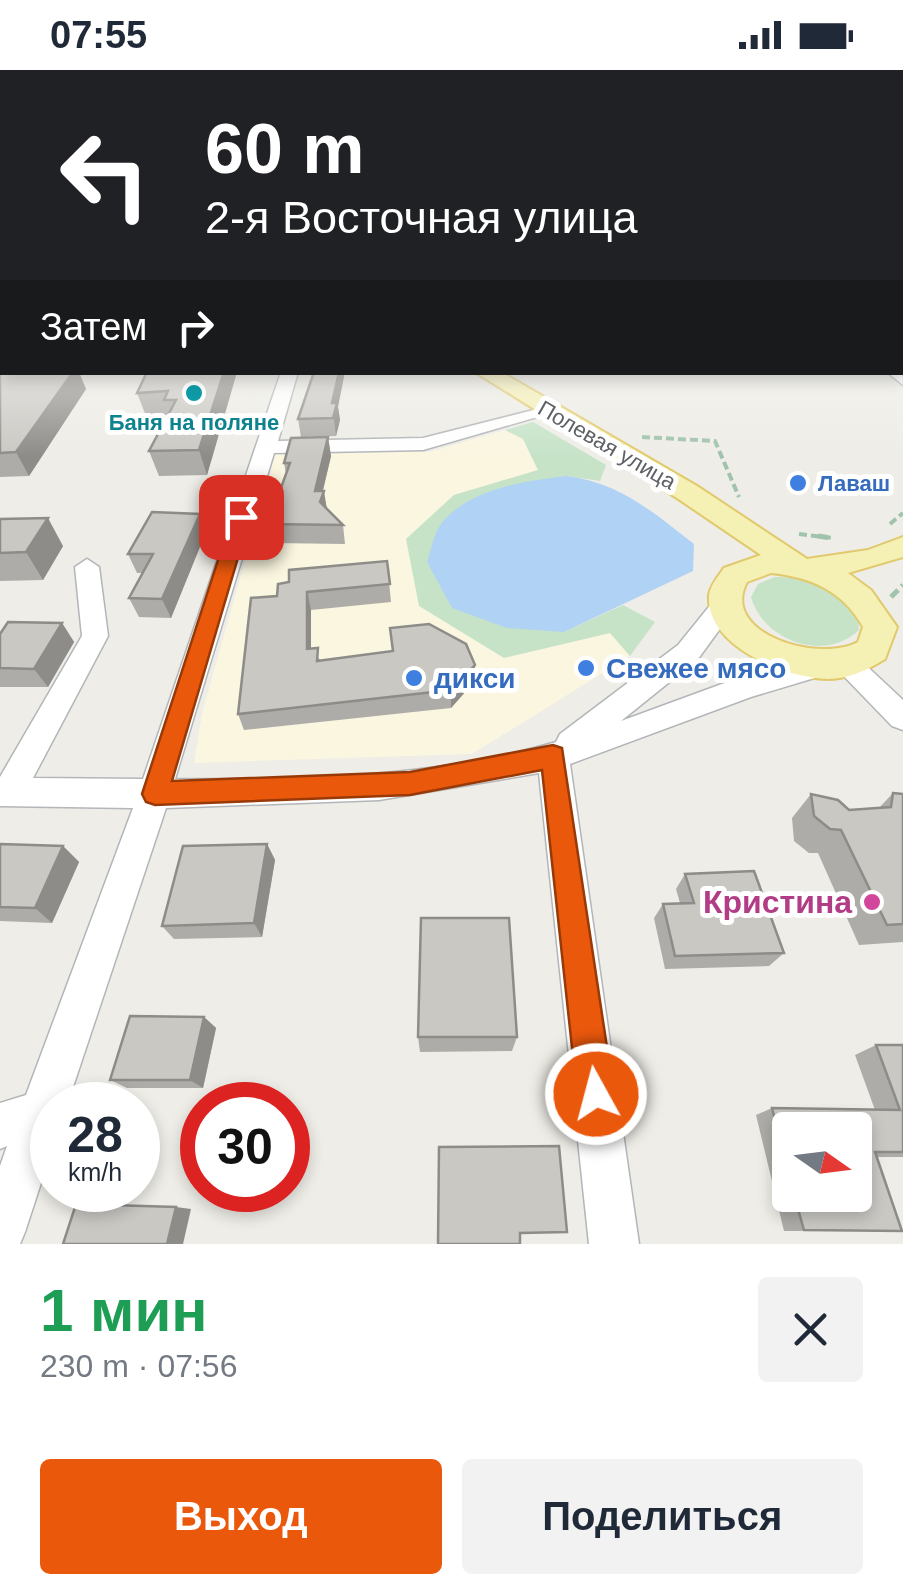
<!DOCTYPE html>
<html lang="ru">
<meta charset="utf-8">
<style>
:root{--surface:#fff;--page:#f2f2f3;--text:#1f2937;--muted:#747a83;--accent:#ea580c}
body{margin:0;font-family:Arial,sans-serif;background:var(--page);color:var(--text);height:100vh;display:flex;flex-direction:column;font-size:38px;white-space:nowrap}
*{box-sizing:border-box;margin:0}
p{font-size:32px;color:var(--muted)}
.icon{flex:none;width:55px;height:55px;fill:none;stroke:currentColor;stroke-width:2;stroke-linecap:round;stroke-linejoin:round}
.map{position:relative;height:1174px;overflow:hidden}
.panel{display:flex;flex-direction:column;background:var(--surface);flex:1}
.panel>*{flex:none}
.hud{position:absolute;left:0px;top:0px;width:905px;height:305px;box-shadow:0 5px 15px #0003;background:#202124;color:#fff;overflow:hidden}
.needle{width:65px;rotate:104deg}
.fabs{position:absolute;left:772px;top:1042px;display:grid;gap:20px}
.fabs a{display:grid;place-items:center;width:100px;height:100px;border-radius:10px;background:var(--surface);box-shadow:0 5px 15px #0003;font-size:50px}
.speed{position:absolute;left:30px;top:1012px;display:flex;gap:20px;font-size:50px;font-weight:700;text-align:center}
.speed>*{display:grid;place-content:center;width:130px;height:130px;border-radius:50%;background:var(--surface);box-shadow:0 5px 15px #0003;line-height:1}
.speed small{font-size:25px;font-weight:400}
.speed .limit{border:15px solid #d22;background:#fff;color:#111}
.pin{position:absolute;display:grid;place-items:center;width:85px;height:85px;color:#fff;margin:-42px;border-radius:20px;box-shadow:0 5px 15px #0006}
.me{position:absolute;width:110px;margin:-55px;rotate:353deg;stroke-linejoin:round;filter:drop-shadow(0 0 8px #0008)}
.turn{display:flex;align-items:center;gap:35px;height:210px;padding:0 40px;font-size:45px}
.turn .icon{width:130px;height:130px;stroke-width:2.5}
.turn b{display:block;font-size:70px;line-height:85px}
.then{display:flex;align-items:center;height:95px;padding:0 40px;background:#0003;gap:20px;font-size:38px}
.round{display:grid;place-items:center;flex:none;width:105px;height:105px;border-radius:10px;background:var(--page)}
.head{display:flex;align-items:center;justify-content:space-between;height:170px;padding:0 40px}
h1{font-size:60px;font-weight:700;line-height:75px;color:#1e9e55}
.action{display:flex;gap:20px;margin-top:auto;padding:20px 40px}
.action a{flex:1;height:115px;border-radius:10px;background:var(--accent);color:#fff;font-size:40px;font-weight:700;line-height:115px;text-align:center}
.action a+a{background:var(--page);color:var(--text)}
.status{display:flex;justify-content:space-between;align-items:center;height:70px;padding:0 50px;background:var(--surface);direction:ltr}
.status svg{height:28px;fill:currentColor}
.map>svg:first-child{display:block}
</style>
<div class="status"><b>07:55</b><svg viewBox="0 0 49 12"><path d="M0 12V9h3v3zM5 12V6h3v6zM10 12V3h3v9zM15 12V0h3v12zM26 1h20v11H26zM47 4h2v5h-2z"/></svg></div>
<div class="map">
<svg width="903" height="1174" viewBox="0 0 903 1174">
<rect width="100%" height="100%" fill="#eeede7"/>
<!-- commercial -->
<polygon fill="#faf6e0" points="505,360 523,369 538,400 454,425 406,469 504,588 610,563 630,586 472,684 194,693 202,643 276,382 429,382"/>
<!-- green -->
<g fill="#c6e3c8">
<polygon points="533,352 606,395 600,411 567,406 564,562 623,535 655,552 630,586 610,563 504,588 419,536 406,469 454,425 538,400 523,369 505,360"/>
<path d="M775,507C813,506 830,520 858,544L859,560C825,593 763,571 751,527L758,514Z"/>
</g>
<!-- water -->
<path fill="#b0d2f5" d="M567,406C620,413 653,442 694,474L693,501L564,562L507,558L452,538L427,492C431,481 434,463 441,454C469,418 526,411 567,406Z"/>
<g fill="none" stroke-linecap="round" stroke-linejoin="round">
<!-- minor casing -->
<g stroke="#b3b6b9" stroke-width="3">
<g id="minor">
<polygon points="2,288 2,298 0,299 0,289"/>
<polygon points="902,300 903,315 887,302 902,302"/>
<path d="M281,302H298L278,371L423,368L549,336L558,341L423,380L274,383L175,709C301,710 435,708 556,672L560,664L678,575L716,528L725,525L738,534L698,589L621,651L730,611L821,586L833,593L847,584L857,587L903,630V660L892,656L835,597L831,603L751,627L570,694L639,1174H589L539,703L379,730L166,738L67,1035H52V1079L25,1162L20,1174H0V1096L7,1076L0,1079V1033L26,1025L133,738L0,736V707L82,566L75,497L87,489L99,497L108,566L33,708L143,709Z"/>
</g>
</g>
<!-- major casing -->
<g stroke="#e1c96d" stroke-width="4">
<path id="major" d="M475,302H501L697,416L807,489L868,480L903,467V487L848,503L871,520L897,557L885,589C867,600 849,609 827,609C786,608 705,576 709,525C710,516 719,505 724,498L761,485L677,428ZM771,503C811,507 843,521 863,557L858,572C821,593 719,565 747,512Z"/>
</g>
<!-- path-far1 -->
<g stroke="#a0c3ac" stroke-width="4" stroke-dasharray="8 4" stroke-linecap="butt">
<polyline points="642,367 715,371 739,427"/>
<polyline points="890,454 903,443"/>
<polyline points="799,464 832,468"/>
</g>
<!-- path -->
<g stroke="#a0c3ac" stroke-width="5" stroke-dasharray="10 5" stroke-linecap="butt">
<polyline points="818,466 832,468"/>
<polyline points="891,527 903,515"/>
</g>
<!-- minor -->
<use href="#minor" fill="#fff" fill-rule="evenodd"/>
<!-- major -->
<use href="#major" fill="#f5f0b4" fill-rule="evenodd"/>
</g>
<!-- wall -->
<g fill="#aeaca8" fill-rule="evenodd">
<polygon points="237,302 207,405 159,406 149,381 168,345 146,346 137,323"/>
<polygon points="0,303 86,319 29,406 0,407"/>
<polygon points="338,337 340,350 336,366 301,367 298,349"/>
<polygon points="328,367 331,386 323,421 327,439 343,455 345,474 273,473 268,454 286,404 284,393"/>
<polygon points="0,449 63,476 43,510 0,511"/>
<polygon points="206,462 171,548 139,547 129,528 143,503 137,503 128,484"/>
<polygon points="387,491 391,532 311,540 311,579 321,591 475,595 474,612 451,638 244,660 238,644 277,526 289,512"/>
<polygon points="62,553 74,572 48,617 0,617 0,564"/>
<polygon points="893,723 903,724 903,872 859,875 818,783 809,783 794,771 792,748 811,724 849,740 879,738"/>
<polygon points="0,774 63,776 79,792 52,853 0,851"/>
<polygon points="267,774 275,790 262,867 174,869 162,856"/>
<polygon points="685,804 784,883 769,896 665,899 654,848 663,834 680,833 676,819"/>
<polygon points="204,947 216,958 203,1018 127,1018 110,1010"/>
<polygon points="418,967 517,967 512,981 420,982"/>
<path d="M876,975H903V1087H877L902,1161H784L756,1045L772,1038L875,1040L855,985ZM790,1060L855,1125H790Z"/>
</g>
<!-- shaded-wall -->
<g fill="#8d8c88">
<polygon points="73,302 79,302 86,319 29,406 16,382"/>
<polygon points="224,302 237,302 207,405 199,380"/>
<polygon points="339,302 345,302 338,337 340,350 336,366 332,333"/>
<polygon points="328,367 331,386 318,440 315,421"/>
<polygon points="324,421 327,440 320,432"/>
<polygon points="200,444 206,462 171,548 162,529"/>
<polygon points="48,448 63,476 43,510 26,482"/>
<polygon points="307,522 311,540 311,596 307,579"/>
<polygon points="62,553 74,572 48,617 34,599"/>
<polygon points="475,595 474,612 451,638 451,620"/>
<polygon points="267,774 275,790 262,867 254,853"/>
<polygon points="63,776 79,792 52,853 35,838"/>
<polygon points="204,947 216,958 203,1018 190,1010"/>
<polygon points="176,1137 191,1139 183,1174 167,1174"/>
</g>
<!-- building -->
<g fill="#cac8c3" stroke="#8d8c88" stroke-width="2.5">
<polygon points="2,301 2,302 73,302 16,382 0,383 0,303"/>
<polygon points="147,302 224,302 199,380 149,381 176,330 164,330 168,321 137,323"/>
<polygon points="314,302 339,302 332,333 337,333 333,348 298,349"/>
<polygon points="328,367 315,421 324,421 320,432 343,455 268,454 290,393 284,393 291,368"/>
<polygon points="152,442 200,444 162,529 129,528 153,484 128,484"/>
<polygon points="48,448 26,482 0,483 0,449"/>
<polygon points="387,491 390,514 307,522 307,579 318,578 317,591 393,581 390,558 429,554 466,574 475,595 451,620 238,644 251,528 277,526 278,514 289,512 289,500"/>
<polygon points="8,552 62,553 34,599 0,598 0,564"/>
<polygon points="893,723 903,724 903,854 887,855 841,760 830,759 814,746 811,724 838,730 849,740 891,737"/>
<polygon points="0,774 63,776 35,838 0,837"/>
<polygon points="267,774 254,853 162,856 183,776"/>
<polygon points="754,801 784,883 675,886 663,834 694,833 685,804"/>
<polygon points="421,848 509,848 517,967 418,967"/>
<polygon points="130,946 204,947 190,1010 110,1010"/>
<polygon points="876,975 903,975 903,1082 875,1082 902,1161 804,1160 794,1125 855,1125 855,1060 790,1060 790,1108 772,1038 900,1040"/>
<polygon points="559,1076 567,1162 520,1163 520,1174 438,1174 439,1077"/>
<polygon points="76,1134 176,1137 167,1174 63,1174"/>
</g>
<!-- sky -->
<linearGradient id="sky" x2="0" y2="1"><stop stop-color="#91c0ed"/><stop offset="0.58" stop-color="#f7f7f4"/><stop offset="1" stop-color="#f7f7f4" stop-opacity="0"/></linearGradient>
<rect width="903" height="387" fill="url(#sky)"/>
<!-- route -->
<polygon fill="#ea580c" stroke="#983908" stroke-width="2.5" points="241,441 250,447 172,711 410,702 553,675 562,678 614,1024 608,1037 596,1042 583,1037 577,1024 542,700 410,725 155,735 146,732 142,724 232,447"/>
<!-- markers -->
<circle fill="#0f9aa8" stroke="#fff" stroke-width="4" cx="194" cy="323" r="10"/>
<g fill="#3f7fe0" stroke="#fff" stroke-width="4">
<circle cx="798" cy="413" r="10"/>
<circle cx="586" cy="598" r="10"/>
<circle cx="414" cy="608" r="10"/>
</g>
<circle fill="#d1479c" stroke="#fff" stroke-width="4" cx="872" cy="832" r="10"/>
<g text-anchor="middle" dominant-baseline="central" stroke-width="10" stroke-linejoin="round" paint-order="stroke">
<!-- far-culture labels -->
<g font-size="22" font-weight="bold" fill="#0d838f" stroke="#fff">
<text x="194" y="352">Баня на поляне</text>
</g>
<!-- far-street labels -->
<g font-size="22" fill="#5e6165" stroke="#fff">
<text transform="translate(607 375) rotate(30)">Полевая улица</text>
</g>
<!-- far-shop labels -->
<g font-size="22" font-weight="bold" fill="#366cbe" stroke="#fff" text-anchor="start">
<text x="818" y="413">Лаваш</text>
</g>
<!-- shop labels -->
<g font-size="28" font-weight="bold" fill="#366cbe" stroke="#fff" text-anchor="start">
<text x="606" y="598">Свежее мясо</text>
<text x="434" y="608">дикси</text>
</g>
<!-- near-hotel labels -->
<g font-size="32" font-weight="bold" fill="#b23c85" stroke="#fff" text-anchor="end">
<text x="852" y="832">Кристина</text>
</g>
</g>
</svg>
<div class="fabs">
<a><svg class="needle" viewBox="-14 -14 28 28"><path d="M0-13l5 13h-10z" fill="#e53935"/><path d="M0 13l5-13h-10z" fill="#747a83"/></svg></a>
</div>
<div class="speed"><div>28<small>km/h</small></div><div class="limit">30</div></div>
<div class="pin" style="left:241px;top:447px;background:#d93025"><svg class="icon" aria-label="arrive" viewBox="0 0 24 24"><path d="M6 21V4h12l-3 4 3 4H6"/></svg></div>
<svg class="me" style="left:596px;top:1024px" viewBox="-20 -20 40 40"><circle r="17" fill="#ea580c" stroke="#fff" stroke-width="3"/><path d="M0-11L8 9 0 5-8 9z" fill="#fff"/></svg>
<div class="hud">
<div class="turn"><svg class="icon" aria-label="left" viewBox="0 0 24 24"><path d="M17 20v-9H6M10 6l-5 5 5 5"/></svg><div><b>60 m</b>2-я Восточная улица</div></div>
<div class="then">Затем<svg class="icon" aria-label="right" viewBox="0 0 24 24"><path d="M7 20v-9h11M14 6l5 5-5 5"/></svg></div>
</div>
</div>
<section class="panel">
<div class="head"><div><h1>1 мин</h1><p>230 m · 07:56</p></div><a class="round"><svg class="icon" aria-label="close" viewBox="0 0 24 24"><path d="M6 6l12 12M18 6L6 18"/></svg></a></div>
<div class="action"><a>Выход</a><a>Поделиться</a></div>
</section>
